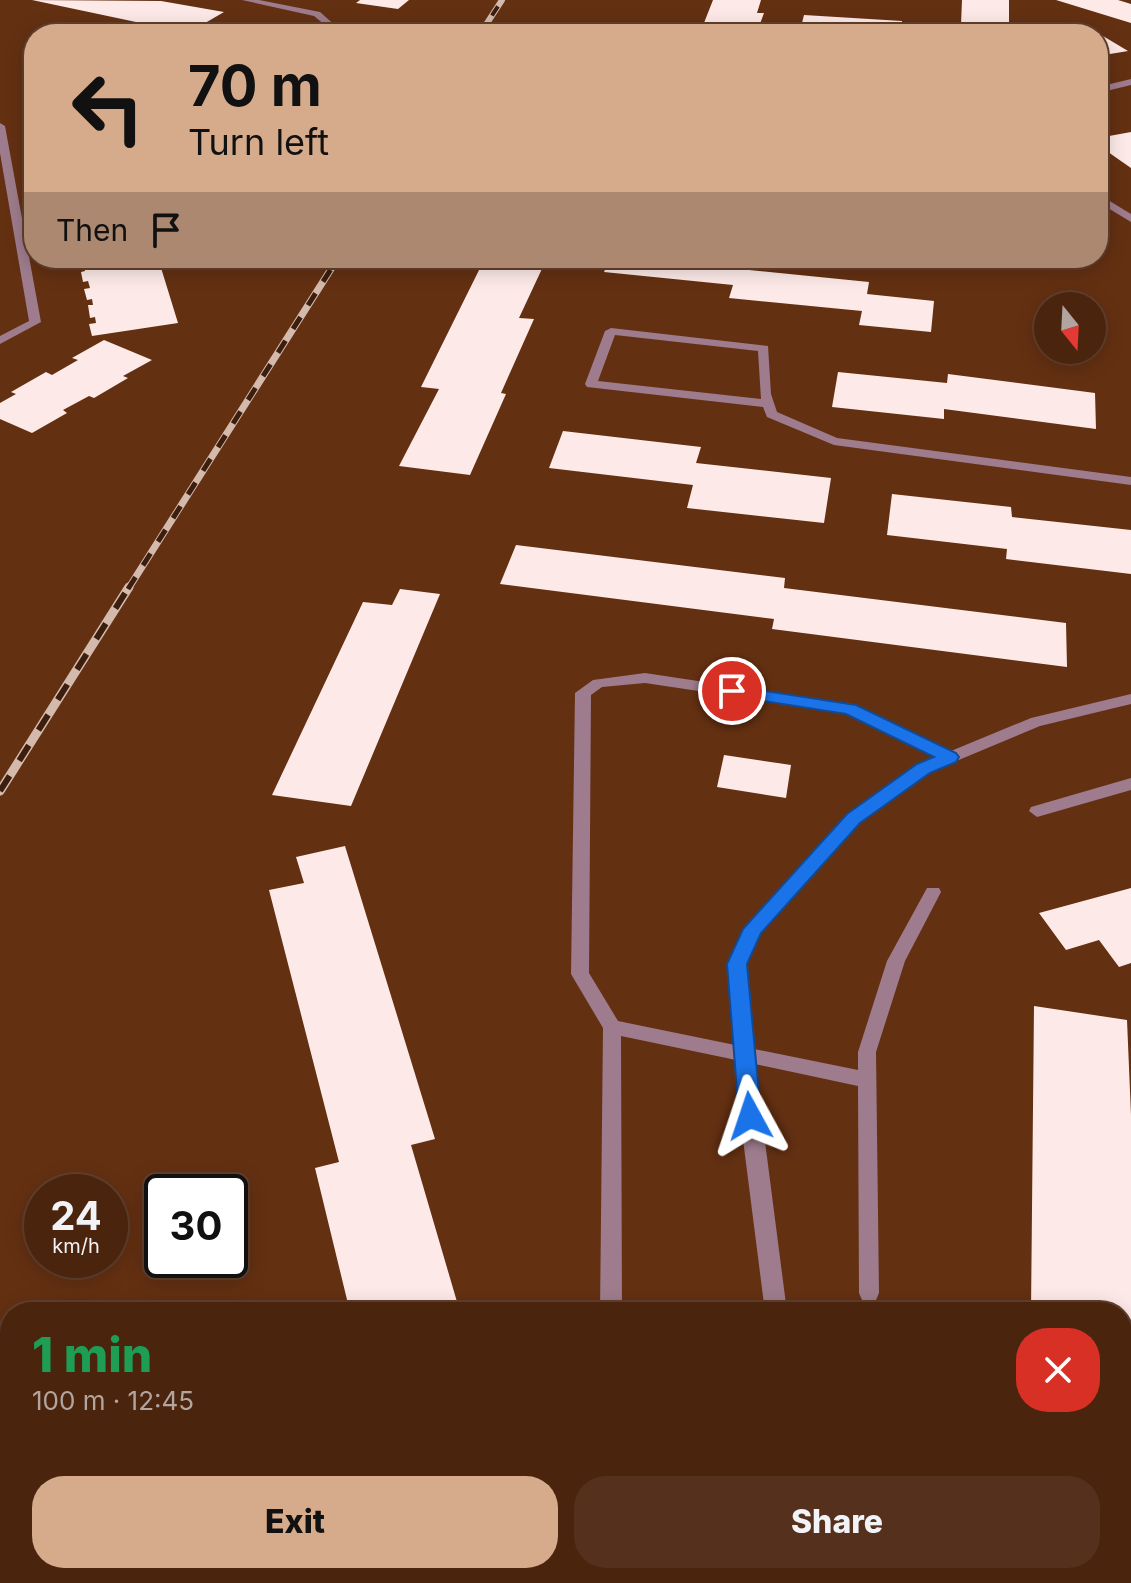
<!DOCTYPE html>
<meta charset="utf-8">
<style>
:root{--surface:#4b240e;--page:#55301c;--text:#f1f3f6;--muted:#b2a49e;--line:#62412e;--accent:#d6ab8b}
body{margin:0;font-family:Inter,sans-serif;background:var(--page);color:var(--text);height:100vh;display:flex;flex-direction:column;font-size:30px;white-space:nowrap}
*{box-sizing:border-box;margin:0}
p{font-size:26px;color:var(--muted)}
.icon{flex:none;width:44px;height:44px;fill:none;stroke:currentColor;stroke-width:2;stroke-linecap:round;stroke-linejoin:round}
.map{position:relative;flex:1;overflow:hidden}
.drawer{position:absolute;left:0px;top:1302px;width:1132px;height:282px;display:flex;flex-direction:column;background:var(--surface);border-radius:32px 32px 0 0;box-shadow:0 4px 20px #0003,0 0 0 2px var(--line)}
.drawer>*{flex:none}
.guide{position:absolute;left:24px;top:24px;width:1084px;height:244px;border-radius:32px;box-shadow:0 4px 20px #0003,0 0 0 2px var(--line);background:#d6ab8b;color:#111;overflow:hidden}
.needle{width:52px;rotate:162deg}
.tools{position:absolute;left:1034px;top:292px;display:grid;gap:16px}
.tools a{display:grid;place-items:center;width:72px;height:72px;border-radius:50%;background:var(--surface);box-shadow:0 4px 20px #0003,0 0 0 2px var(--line);font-size:40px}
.speed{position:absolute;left:24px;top:1174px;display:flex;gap:16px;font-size:40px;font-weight:700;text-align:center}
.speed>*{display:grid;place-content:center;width:104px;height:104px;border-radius:50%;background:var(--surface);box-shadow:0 4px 20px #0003,0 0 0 2px var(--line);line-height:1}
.speed small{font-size:20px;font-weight:400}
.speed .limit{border:4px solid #111;border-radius:12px;background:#fff;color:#111}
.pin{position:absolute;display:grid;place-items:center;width:68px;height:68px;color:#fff;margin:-34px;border:4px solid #fff;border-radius:50%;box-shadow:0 2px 8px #0007}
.me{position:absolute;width:88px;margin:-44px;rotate:355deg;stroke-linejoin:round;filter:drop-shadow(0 0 6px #0008)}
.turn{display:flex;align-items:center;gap:28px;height:168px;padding:0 32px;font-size:36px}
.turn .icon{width:104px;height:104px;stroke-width:2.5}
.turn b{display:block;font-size:56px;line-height:68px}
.then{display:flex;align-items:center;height:76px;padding:0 32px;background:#0003;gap:16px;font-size:30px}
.round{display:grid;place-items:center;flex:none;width:84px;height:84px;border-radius:32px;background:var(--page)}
.headline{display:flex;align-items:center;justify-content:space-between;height:136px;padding:0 32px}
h1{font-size:48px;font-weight:800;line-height:60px;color:#1e9e55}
.button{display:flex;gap:16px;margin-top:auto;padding:16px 32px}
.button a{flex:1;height:92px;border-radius:32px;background:var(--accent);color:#111;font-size:32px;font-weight:800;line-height:92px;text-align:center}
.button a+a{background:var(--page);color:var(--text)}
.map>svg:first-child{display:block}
</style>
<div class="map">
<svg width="1131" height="1583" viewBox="0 0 1131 1583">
<rect width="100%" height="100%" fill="#643012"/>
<!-- building -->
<g fill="#fdeae8">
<polygon points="32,0 161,1 224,12 188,33"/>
<polygon points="360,0 409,0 398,9 356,3"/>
<polygon points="713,0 761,0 757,13 764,13 757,32 702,28"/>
<polygon points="962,0 1009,0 1009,28 961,25"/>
<polygon points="1056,0 1118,0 1131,4 1131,23"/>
<polygon points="804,15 902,21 901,34 800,31"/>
<polygon points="1098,33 1128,51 1098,56"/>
<polygon points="1131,132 1131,168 1098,145 1098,138"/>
<polygon points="75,258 158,258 178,323 92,336 89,324 96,323 95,317 90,318 88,305 93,305 92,299 87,300 84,289 90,288 88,281 83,282 81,272 85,271 84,265 77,266"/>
<polygon points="485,258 547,258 519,318 534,319 501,393 506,394 470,475 399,466 439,389 421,387"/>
<polygon points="610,258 742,258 739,269 869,282 867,294 934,301 931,332 859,325 862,311 729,298 733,285 604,272"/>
<polygon points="104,340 152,360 123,376 128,378 94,398 89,396 63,410 67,413 32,433 0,419 0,403 16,394 11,392 46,372 52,375 78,360 72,358"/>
<polygon points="838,372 947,383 948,374 1095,393 1096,429 944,409 944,419 832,407"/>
<polygon points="563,431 701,447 696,463 831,478 824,523 687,508 693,485 549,468"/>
<polygon points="892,494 1011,507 1012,517 1131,530 1131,574 1006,559 1007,549 887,535"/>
<polygon points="516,545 785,578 784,588 1066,623 1067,667 772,629 774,619 500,584"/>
<polygon points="400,589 440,594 351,806 272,795 363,602 392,605"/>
<polygon points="724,755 791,765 786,798 717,787"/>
<polygon points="345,846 435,1139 411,1145 460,1312 350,1312 315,1168 339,1162 269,890 304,883 296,857"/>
<polygon points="1131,888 1131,963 1119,967 1099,940 1066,950 1039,913"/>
<polygon points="1034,1006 1127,1020 1131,1115 1131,1354 1122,1353 1122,1312 1031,1312"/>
</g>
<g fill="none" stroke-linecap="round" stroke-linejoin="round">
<!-- street -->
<g fill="#9e7c8d" fill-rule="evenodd">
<polygon points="242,0 259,0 320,12 338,28 331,30 314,16"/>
<polygon points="1131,79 1131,85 1098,93 1098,87"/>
<polygon points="0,123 5,126 41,322 0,344 0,336 29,321 0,153"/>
<polygon points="1098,194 1131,214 1131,222 1098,202"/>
<path d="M611,328L768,346L771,394L777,412L837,438L1131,477V485L834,445L767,417L763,407L587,387L585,384L605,331ZM615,335L758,351L761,399L598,381Z"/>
<path d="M645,673L849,704L951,751L1031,718L1131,694V704L1040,726L930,772L859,823L760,933L746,964L754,1049L858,1070V1052L887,961L927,888H939L941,892L905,961L876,1052L879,1293L876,1300L869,1302L862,1300L859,1293L858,1086L755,1064L787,1312H765L740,1116L736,1060L621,1036L622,1312H600L603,1028L571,974L575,693L593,680ZM645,683L846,713L936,757L918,764L847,815L747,924L728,964L735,1045L618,1021L589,973L591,695L602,687Z"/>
<polygon points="1131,778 1131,790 1037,817 1029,811 1031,807"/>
<polygon points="798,1574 822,1574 823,1583 799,1583"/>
</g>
<!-- rail-far2 casing -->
<g stroke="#d4baac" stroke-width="6">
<polyline id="rail-far2" points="480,34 502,0"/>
</g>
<!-- rail-far1 casing -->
<g stroke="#d4baac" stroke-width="7">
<polyline id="rail-far1" points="128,589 338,258"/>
</g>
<!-- rail casing -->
<g stroke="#d4baac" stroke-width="9">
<polyline id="rail" points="0,791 129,587"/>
</g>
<!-- rail-far2 -->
<use href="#rail-far2" stroke="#3c1e0e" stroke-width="4" stroke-dasharray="11" stroke-linecap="butt"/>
<!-- rail-far1 -->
<use href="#rail-far1" stroke="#3c1e0e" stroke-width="5" stroke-dasharray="14" stroke-linecap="butt"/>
<!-- rail -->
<use href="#rail" stroke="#3c1e0e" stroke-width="6" stroke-dasharray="18" stroke-linecap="butt"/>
</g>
<!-- route -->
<polygon fill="#1a73e8" stroke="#114b97" stroke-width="2" points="732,686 856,705 956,753 959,757 956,762 930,773 860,823 761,933 747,964 761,1116 758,1122 750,1125 742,1122 739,1116 727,964 743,929 847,814 917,764 934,757 846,714 726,695 724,691"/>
</svg>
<div class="tools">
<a><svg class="needle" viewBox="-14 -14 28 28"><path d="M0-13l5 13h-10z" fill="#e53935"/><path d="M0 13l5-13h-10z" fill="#b2a49e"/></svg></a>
</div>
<div class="speed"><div>24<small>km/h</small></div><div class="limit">30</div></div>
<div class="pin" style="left:732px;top:691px;background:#d93025"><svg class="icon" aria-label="arrive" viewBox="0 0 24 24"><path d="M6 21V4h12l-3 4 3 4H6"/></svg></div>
<svg class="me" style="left:750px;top:1116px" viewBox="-20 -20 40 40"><path d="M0-17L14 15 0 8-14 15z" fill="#1a73e8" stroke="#fff" stroke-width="4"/></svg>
<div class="guide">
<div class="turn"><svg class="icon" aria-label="left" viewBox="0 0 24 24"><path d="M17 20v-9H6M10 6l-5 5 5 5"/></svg><div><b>70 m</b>Turn left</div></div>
<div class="then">Then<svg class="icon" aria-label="arrive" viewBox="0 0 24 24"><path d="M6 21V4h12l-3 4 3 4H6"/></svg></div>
</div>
<section class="drawer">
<div class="headline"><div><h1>1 min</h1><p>100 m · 12:45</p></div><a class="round" style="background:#d93025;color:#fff"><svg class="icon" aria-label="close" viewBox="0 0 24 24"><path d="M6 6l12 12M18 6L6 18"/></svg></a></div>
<div class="button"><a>Exit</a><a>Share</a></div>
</section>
</div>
